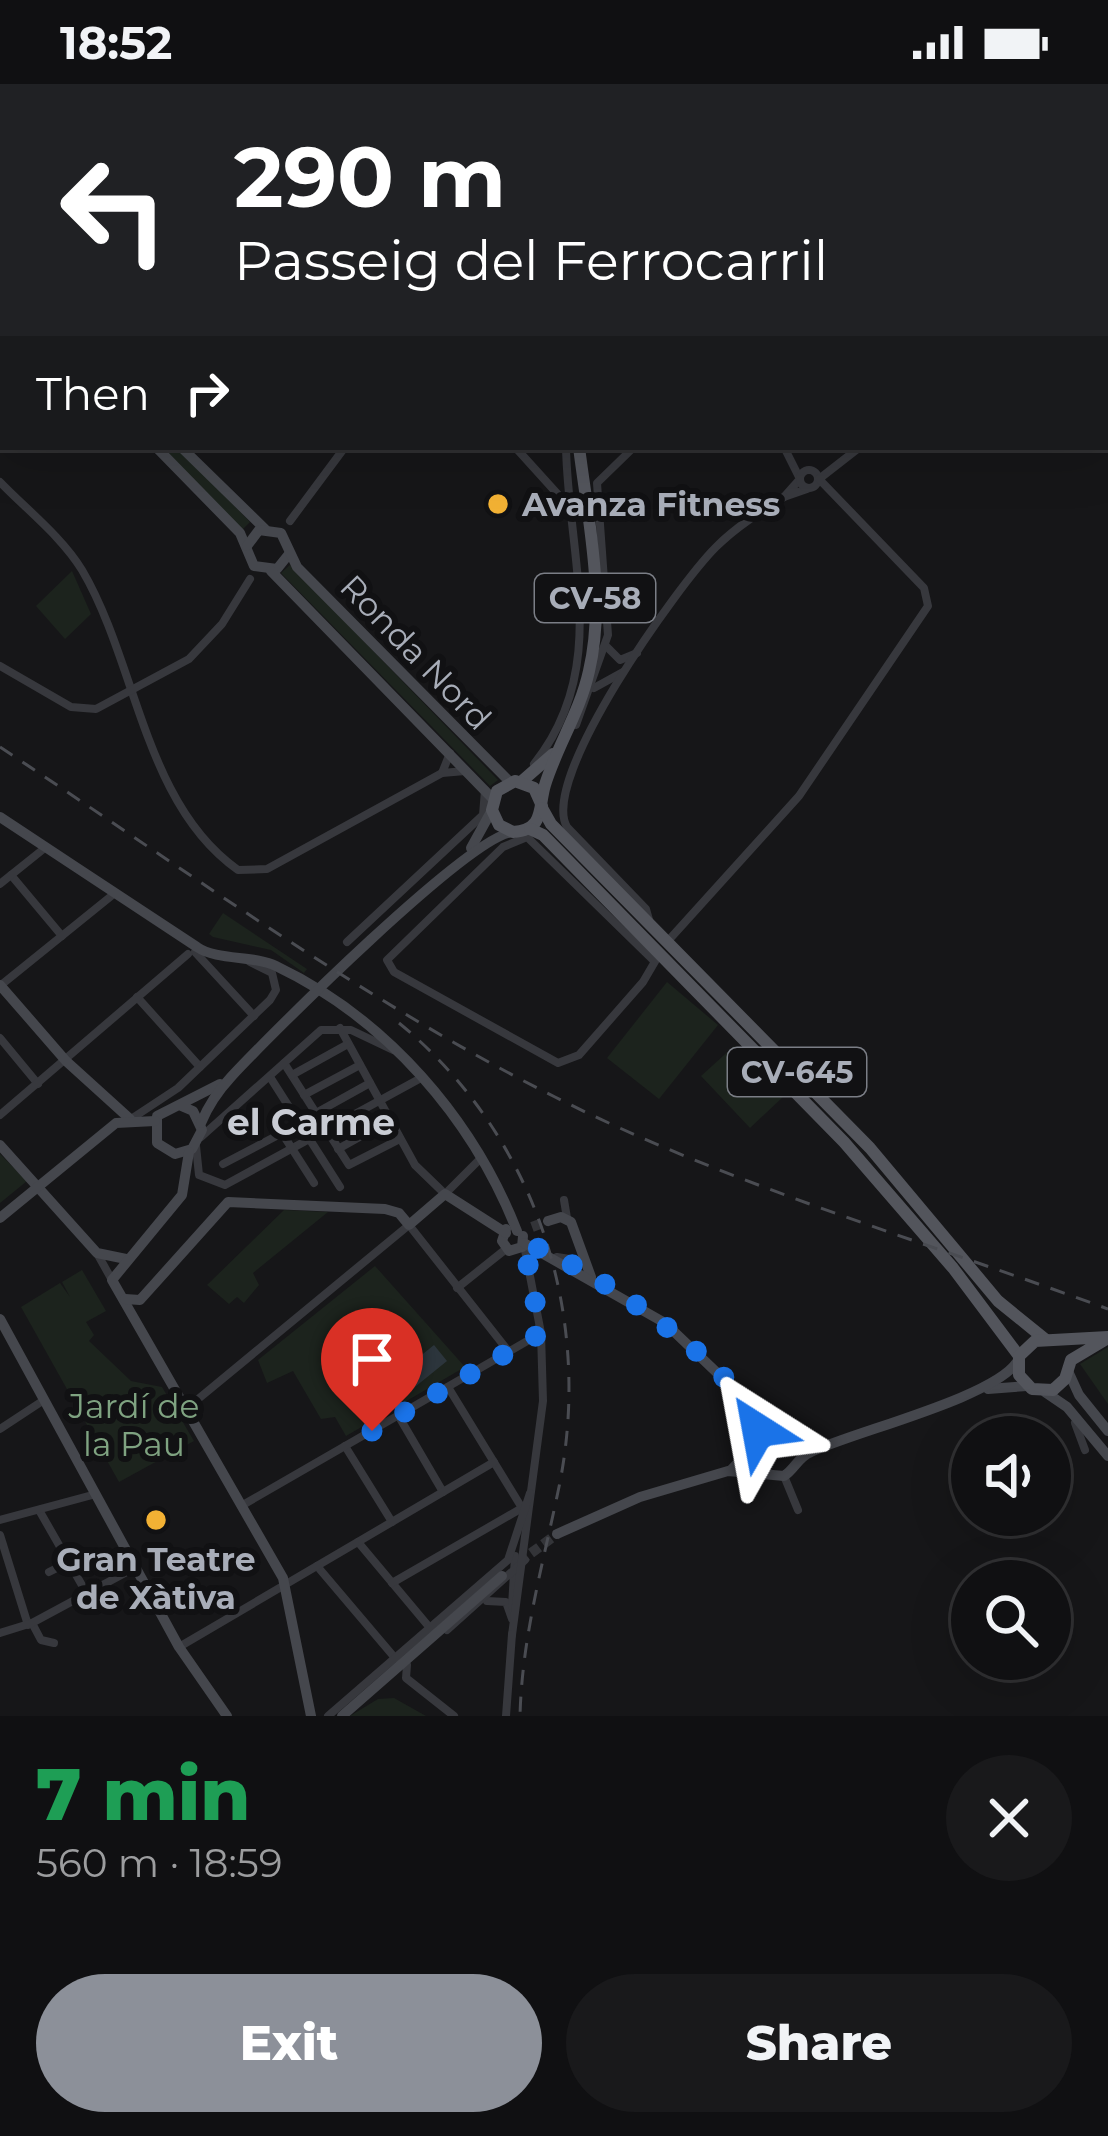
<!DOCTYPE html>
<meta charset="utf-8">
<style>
:root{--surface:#101012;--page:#19191b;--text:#f1f3f6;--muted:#9c9d9f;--line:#303032;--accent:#8c9099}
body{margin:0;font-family:Montserrat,sans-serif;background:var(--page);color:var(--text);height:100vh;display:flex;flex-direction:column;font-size:45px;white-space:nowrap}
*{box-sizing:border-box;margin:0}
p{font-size:39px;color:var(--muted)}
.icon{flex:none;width:66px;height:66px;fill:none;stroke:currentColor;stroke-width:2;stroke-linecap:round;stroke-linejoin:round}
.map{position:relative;height:1632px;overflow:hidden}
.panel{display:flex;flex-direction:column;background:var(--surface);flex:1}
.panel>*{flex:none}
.banner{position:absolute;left:0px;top:0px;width:1110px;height:366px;box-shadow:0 12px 48px #0002,0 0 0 3px var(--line);background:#202124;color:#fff;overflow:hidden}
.tools{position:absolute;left:951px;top:1332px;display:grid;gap:24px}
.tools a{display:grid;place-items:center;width:120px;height:120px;border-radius:50%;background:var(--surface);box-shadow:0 12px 48px #0002,0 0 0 3px var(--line);font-size:60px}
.pin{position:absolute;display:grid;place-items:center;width:102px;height:102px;color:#fff;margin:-123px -51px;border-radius:50% 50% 50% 0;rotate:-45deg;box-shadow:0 0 12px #0007}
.pin .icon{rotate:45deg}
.me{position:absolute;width:132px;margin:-66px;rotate:326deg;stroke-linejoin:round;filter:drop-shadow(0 0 9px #0008)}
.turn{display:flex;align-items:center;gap:42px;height:252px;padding:0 36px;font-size:54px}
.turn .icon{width:156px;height:156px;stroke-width:2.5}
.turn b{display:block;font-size:84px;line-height:102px}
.then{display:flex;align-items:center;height:114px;padding:0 36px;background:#0003;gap:24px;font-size:45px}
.round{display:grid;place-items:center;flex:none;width:126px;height:126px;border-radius:63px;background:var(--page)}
.overview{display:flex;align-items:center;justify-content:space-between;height:204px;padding:0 36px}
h1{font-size:72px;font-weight:800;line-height:90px;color:#1e9e55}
.cta{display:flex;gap:24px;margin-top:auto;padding:24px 36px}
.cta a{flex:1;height:138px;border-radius:72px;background:var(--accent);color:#fff;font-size:48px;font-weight:800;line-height:138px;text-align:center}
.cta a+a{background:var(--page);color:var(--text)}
.status{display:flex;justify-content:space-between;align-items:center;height:84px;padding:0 60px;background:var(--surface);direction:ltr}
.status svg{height:33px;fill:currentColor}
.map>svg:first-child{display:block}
</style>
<div class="status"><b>18:52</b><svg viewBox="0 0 49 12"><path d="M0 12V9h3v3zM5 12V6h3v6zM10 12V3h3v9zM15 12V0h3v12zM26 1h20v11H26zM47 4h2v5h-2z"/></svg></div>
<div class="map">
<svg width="1108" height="1632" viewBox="0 0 1108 1632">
<rect width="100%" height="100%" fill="#161618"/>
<!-- green -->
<g fill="#1c231d">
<polygon points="161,363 177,363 250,438 242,446"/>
<polygon points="290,481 498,696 490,702 281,489"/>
<polygon points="72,487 91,530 65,555 36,522"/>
<polygon points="223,829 307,885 304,889 271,866 213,853 209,850"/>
<polygon points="667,898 718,941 659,1015 607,974"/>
<polygon points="734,962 783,1013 750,1044 701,992"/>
<polygon points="0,1070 27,1097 0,1119"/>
<polygon points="284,1126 328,1128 253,1189 259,1201 244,1219 237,1213 229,1220 207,1201"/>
<polygon points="375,1182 465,1283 346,1352 335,1333 321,1335 293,1287 267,1299 258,1276"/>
<polygon points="82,1186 106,1227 86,1238 94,1251 89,1257 131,1297 162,1303 194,1357 119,1398 21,1223 60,1199 70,1213 62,1198"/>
<polygon points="1108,1263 1108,1320 1080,1280"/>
<polygon points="394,1614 426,1632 350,1632 378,1615"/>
</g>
<!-- water -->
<polygon fill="#2c353c" points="434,1261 447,1277 405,1311 392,1295"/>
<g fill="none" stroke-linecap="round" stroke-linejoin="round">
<!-- secondary-tunnel -->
<g stroke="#333438" stroke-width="10" stroke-dasharray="10 5" stroke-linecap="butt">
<polyline points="532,1143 548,1137"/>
<polyline points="519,1478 557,1450"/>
</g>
<!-- street -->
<g stroke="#37383d" stroke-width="8">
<polyline points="406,0 409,3"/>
<polyline points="688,0 691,3"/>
<polyline points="51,3 52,0"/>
<polyline points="621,3 623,0"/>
<polyline points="674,3 675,0"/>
<polyline points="1107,93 1108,92"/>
<polyline points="0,113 3,107"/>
<polyline points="1107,343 1108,344"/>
<polyline points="515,363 572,426"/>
<polyline points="784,363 800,395 784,413 807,405"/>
<circle cx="809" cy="395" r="9"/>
<path d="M0,398C27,426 62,453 82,486C137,579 144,720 238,786L267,785L442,689"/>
<polyline points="290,437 345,363"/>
<polyline points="607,563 620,576 637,569"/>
<polyline points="0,582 71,623 96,625 189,575 222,540 250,495"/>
<polyline points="594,604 623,588"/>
<polyline points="576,641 608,551 597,399 634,363"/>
<polyline points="450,669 442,689 465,687"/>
<path d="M534,680C611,584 568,472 566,363"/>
<polyline points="11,791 62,852"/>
<polyline points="0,800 46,763"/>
<path d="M650,839L646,825L567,743C539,695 678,501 716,463C736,443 760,428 784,413"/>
<polyline points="347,858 483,731 485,706"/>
<polyline points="667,858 799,712 928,522 924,504 819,395 860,363"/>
<polyline points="195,868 254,932"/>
<polyline points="653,876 527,753 503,763 387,876 394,888 558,979 579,971 643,898 660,869"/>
<polyline points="0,902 115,809"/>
<polyline points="137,913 200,983"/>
<polyline points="340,944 415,1081 445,1110 481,1074"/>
<polyline points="0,954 38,1000"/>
<polyline points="284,979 349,1081 400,1055"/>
<polyline points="292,991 348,960"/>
<polyline points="270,993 340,1103"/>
<polyline points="304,1011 360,981"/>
<polyline points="316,1029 370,999"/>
<polyline points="0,1031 188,870"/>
<polyline points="131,1035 178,1004 270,916 276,906 272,889 250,878"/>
<polyline points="201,1053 321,946 351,946 393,966"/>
<polyline points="196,1062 199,1091 225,1101 421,994"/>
<polyline points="338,1065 390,1036"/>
<polyline points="223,1080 282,1049 314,1099"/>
<polyline points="564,1116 567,1134"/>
<polyline points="98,1171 112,1196"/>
<polyline points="557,1173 582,1177"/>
<polyline points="457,1204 506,1165"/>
<polyline points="186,1325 409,1141 509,1268"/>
<polyline points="398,1331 443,1408"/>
<polyline points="1075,1339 1085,1366"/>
<polyline points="0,1345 44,1316"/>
<polyline points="345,1362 392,1438"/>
<polyline points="784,1392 798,1426"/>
<polyline points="241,1422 541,1249"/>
<polyline points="39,1426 87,1510"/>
<polyline points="0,1436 96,1410"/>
<polyline points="0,1451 28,1541"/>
<polyline points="358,1458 430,1544"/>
<polyline points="317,1482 395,1574"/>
<polyline points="49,1488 65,1480"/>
<polyline points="392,1499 522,1424 448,1303"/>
<polyline points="487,1517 506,1518 512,1535"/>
<polyline points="512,1522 515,1472"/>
<polyline points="32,1539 41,1556 54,1559"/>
<polyline points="447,1546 525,1476"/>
<polyline points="0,1549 32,1539 136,1483"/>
<polyline points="512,1551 543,1317 541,1249 524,1161"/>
<polyline points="179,1563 494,1378"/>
<polyline points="407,1581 406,1594 454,1632"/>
<polyline points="328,1632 508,1476 530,1409"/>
<polyline points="506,1632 512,1550"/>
</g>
<!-- secondary -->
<g stroke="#45474d" stroke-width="10">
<polyline points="0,185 3,187"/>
<polyline points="0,236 3,235"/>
<polyline points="156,363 240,449 254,482 277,485 289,470"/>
<polyline points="181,363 265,445"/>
<polyline points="247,462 259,446 281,449 297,483 510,698"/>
<polyline points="271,487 493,715"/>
<path d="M0,733C65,776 135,822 197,863C217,877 254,871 276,882C387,935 473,1035 517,1147"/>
<polyline points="471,764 492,726"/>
<polyline points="0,901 66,977 130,1035"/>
<polyline points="179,1021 193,1027 202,1046 192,1065 175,1070 157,1059 157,1032 220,1000"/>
<path d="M201,1039C208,1022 218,1007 231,993C270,951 469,752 513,748"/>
<polyline points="0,1061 97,1169 126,1175"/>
<polyline points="189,1068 182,1111 112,1196 283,1494 311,1632"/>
<polyline points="0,1134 116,1039 155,1037"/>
<polyline points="548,1137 561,1133 571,1138 591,1193"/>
<polyline points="506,1145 502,1157 509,1167 522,1163 523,1152"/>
<polyline points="524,1159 665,1239 781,1350 804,1360 821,1360"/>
<polyline points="125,1215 140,1216 228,1118 385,1125 399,1129 409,1141 445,1110 506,1149"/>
<polyline points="0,1235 179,1563 227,1632"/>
<polyline points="1068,1287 1079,1311 1108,1347"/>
<polyline points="988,1305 1027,1302"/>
<polyline points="1045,1308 1067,1323 1108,1372"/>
<polyline points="731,1386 764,1352 781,1350"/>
<path d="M557,1450L640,1413L728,1387L784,1392C795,1385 798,1373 811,1368C856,1347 993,1314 1017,1278"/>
<polyline points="342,1632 502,1492"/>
</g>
<!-- primary -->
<g stroke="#53555c" stroke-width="12">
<polyline points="657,3 659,0"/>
<polyline points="521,698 553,670"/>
<path d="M542,722L534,704L515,697L497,707L492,726L499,741L513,748C545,746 538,724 545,701C557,662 580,628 589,587C606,515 588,436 579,363"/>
<polyline points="542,724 551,740 870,1064 998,1217 1046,1256"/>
<polyline points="530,745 543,751 844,1058 953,1184 1019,1272"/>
<polyline points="1108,1253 1035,1257 1019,1272 1019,1291 1032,1305 1053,1306 1065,1295 1071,1276 1108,1254"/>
</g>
<!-- rail -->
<g stroke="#4a4c52" stroke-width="3" stroke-dasharray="15 12" stroke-linecap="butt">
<path d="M0,663C180,782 362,916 555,1013C724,1099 929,1159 1108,1225"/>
<path d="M399,939C534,1050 593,1227 560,1398C544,1477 522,1551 520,1632"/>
</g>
</g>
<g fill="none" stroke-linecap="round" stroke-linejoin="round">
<!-- route -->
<path stroke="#1a73e8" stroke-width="21" stroke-dasharray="0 37.8" d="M372,1347L541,1249L524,1159C580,1175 748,1288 758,1346"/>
</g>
<!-- markers -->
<g fill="#f2b134" stroke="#111113" stroke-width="4.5">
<circle cx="498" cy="420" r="12"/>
<circle cx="156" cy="1436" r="12"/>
</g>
<g text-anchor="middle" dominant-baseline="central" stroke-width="12" stroke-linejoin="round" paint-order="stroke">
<!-- shield labels -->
<g fill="#111113" stroke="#7b7e86" stroke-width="3">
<rect x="535" y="490" width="120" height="48" rx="9"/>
<rect x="728" y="964" width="138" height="48" rx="9"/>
</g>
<g font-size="30" font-weight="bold" fill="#a8adb8">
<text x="595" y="514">CV-58</text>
<text x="797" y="988">CV-645</text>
</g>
<!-- poi labels -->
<g font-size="33" font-weight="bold" fill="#a8adb8" stroke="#111113" text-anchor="start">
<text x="522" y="420">Avanza Fitness</text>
<text x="156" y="1475" text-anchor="middle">Gran Teatre<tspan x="156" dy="38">de Xàtiva</tspan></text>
</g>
<!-- street labels -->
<g font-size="33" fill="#a8adb8" stroke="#111113">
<text transform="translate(416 568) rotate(46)">Ronda Nord</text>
</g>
<!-- park labels -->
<g font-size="33" fill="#7fa381" stroke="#111113">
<text x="134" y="1322">Jardí de<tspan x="134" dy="38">la Pau</tspan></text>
</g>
<!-- neighbourhood labels -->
<g font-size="36" font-weight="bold" fill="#c9ccd4" stroke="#111113">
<text x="311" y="1038">el Carme</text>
</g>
</g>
</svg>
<div class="tools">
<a><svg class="icon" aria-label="sound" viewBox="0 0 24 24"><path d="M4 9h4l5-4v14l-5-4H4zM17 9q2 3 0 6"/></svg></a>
<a><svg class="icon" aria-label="search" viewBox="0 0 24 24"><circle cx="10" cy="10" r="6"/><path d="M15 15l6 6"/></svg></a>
</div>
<div class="pin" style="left:372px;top:1347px;background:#d93025"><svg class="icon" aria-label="arrive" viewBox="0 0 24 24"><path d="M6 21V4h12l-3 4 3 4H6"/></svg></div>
<svg class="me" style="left:758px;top:1346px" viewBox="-20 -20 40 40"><path d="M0-17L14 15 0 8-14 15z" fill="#1a73e8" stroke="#fff" stroke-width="4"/></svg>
<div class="banner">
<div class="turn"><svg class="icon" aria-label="left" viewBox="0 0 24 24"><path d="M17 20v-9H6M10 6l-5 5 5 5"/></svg><div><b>290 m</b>Passeig del Ferrocarril</div></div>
<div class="then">Then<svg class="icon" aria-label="right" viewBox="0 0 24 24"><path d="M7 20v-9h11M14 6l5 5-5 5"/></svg></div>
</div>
</div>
<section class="panel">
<div class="overview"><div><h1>7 min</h1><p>560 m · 18:59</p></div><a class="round"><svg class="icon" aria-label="close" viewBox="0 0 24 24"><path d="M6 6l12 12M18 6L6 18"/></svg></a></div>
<div class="cta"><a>Exit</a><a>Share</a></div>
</section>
